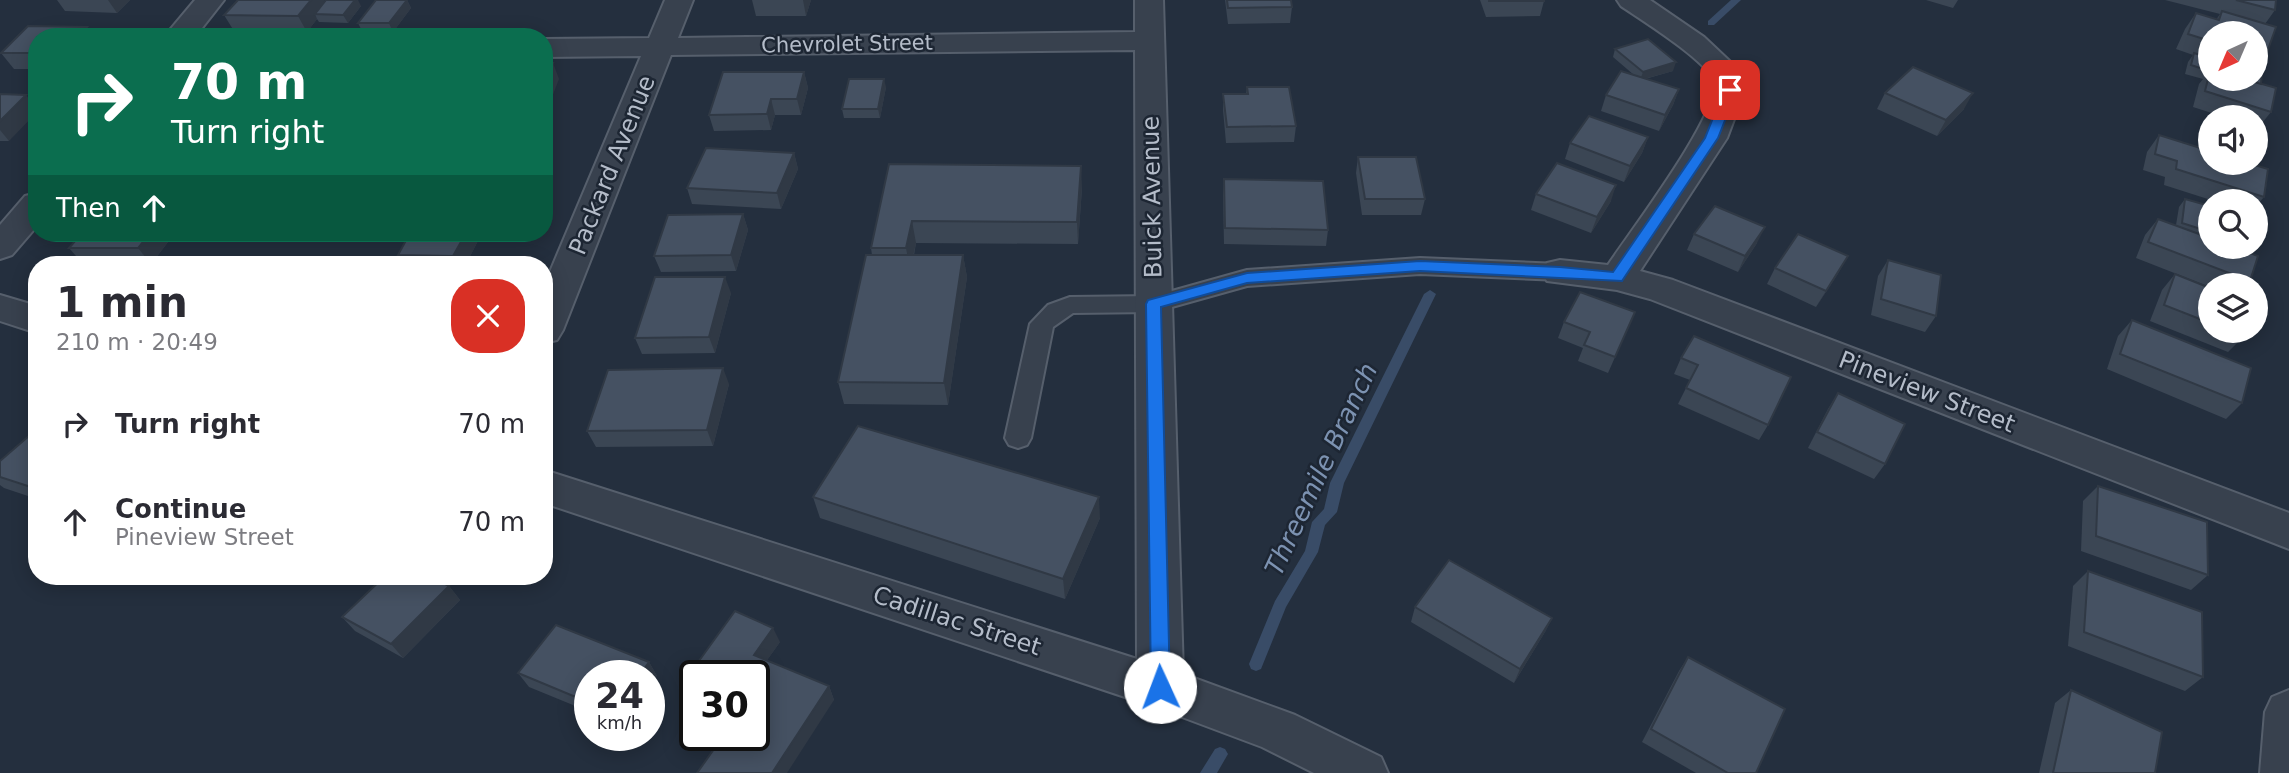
<!DOCTYPE html>
<meta charset="utf-8">
<style>
:root{--surface:#fff;--page:#f7f7f7;--text:#2b2b33;--muted:#7c7c81}
body{margin:0;font-family:"DejaVu Sans",sans-serif;background:var(--page);color:var(--text);height:100vh;display:flex;flex-direction:column;font-size:26px;white-space:nowrap}
*{box-sizing:border-box;margin:0}
p{font-size:23px;color:var(--muted)}
.icon{flex:none;width:38px;height:38px;fill:none;stroke:currentColor;stroke-width:2;stroke-linecap:round;stroke-linejoin:round}
.map{position:relative;flex:1;overflow:hidden}
.side{position:absolute;left:28px;top:256px;width:525px;height:329px;display:flex;flex-direction:column;background:var(--surface);border-radius:28px;box-shadow:0 4px 18px #0003}
.side>*{flex:none}
.hud{position:absolute;left:28px;top:28px;width:525px;height:214px;border-radius:28px;box-shadow:0 4px 18px #0003;background:#0b6e4f;color:#fff;overflow:hidden}
.needle{width:46px;rotate:224deg}
.fabs{position:absolute;left:2198px;top:21px;display:grid;gap:14px}
.fabs a{display:grid;place-items:center;width:70px;height:70px;border-radius:50%;background:var(--surface);box-shadow:0 4px 18px #0003;font-size:35px}
.speed{position:absolute;left:574px;top:660px;display:flex;gap:14px;font-size:35px;font-weight:700;text-align:center}
.speed>*{display:grid;place-content:center;width:91px;height:91px;border-radius:50%;background:var(--surface);box-shadow:0 4px 18px #0003;line-height:1}
.speed small{font-size:18px;font-weight:400}
.speed .limit{border:4px solid #111;border-radius:10px;background:#fff;color:#111}
.pin{position:absolute;display:grid;place-items:center;width:60px;height:60px;color:#fff;margin:-30px;border-radius:14px;box-shadow:0 4px 10px #0006}
.me{position:absolute;width:77px;margin:-38px;rotate:358deg;stroke-linejoin:round;filter:drop-shadow(0 0 5px #0008)}
.turn{display:flex;align-items:center;gap:24px;height:147px;padding:0 28px;font-size:32px}
.turn .icon{width:91px;height:91px;stroke-width:2.5}
.turn b{display:block;font-size:49px;line-height:60px}
.then{display:flex;align-items:center;height:66px;padding:0 28px;background:#0003;gap:14px;font-size:26px}
.round{display:grid;place-items:center;flex:none;width:74px;height:74px;border-radius:28px;background:var(--page)}
.head{display:flex;align-items:center;justify-content:space-between;height:119px;padding:0 28px}
h1{font-size:42px;font-weight:600;line-height:52px}
ul{padding:0;list-style:none}
li{display:flex;align-items:center;gap:21px;height:98px;padding:0 28px}
li div{flex:1}
li b{display:block;font-size:26px}
li em{font-style:normal}
.map>svg:first-child{display:block}
</style>
<div class="map">
<svg width="2289" height="773" viewBox="0 0 2289 773">
<rect width="100%" height="100%" fill="#242f3e"/>
<g fill="none" stroke-linecap="round" stroke-linejoin="round">
<!-- stream -->
<g fill="#394c67" fill-rule="evenodd">
<polygon points="1731,0 1741,0 1714,25 1708,25 1708,21"/>
<polygon points="1430,290 1436,294 1344,483 1337,512 1325,525 1318,552 1286,607 1261,669 1256,671 1251,669 1249,664 1275,601 1305,551 1312,522 1324,509 1330,483 1424,294"/>
<polygon points="1220,747 1225,749 1228,754 1217,773 1200,773 1215,749"/>
</g>
<!-- lane casing -->
<g stroke="#565f6c" stroke-width="4">
<polygon id="lane" points="1420,258 1560,264 1568,266 1571,272 1568,278 1560,280 1420,274 1247,286 1154,312 1073,313 1053,327 1031,438 1027,445 1018,448 1009,445 1005,438 1030,324 1048,305 1070,297 1154,296 1247,270"/>
</g>
<!-- street casing -->
<g stroke="#565f6c" stroke-width="4">
<g id="street">
<polygon points="195,0 224,0 195,37 164,37"/>
<polygon points="665,0 693,0 678,38 1135,32 1135,0 1163,0 1183,674 1295,715 1381,757 1388,773 1314,773 1262,747 1158,708 544,503 544,470 1137,659 1135,50 671,55 563,330 557,340 544,343 544,286 641,56 544,57 544,39 649,38"/>
<path d="M1617,0H1650L1704,37L1739,70L1743,76L1745,90L1727,138L1640,271L1673,280L2289,513V549L1650,299L1617,290L1547,281L1542,272L1547,263L1560,260L1608,265C1627,236 1725,108 1713,80C1706,60 1640,19 1621,6Z"/>
<polygon points="37,193 37,226 12,255 0,259 0,225 25,196"/>
<polygon points="0,295 37,306 37,333 0,321"/>
<polygon points="2289,690 2289,773 2260,773 2265,712 2272,697"/>
</g>
</g>
<!-- lane -->
<use href="#lane" fill="#38414e" fill-rule="evenodd"/>
<!-- street -->
<use href="#street" fill="#38414e" fill-rule="evenodd"/>
</g>
<!-- wall -->
<g fill="#3b4654">
<polygon points="57,0 130,0 117,13 65,11"/>
<polygon points="407,0 411,8 393,32 362,31 358,23"/>
<polygon points="752,0 811,0 806,16 756,16"/>
<polygon points="1225,0 1291,0 1292,7 1290,23 1228,24"/>
<polygon points="1480,0 1544,0 1544,1 1540,16 1486,17"/>
<polygon points="1926,0 1958,0 1953,8"/>
<polygon points="2165,0 2276,0 2275,10 2265,24 2265,58 2256,70 2256,33 2210,33 2210,79 2261,84 2271,112 2258,128 2256,127 2256,117 2224,117 2193,107 2199,84 2203,79 2185,74 2188,62 2193,55 2176,49 2185,29 2196,13 2216,20 2220,14"/>
<polygon points="325,2 361,6 348,23 319,22 317,19 307,32 234,31 224,15"/>
<polygon points="37,37 37,69 14,69 1,53"/>
<polygon points="1615,49 1673,71 1645,79 1679,89 1673,105 1659,131 1601,111 1606,95 1634,75 1613,57"/>
<polygon points="804,72 808,88 801,115 775,115 771,130 714,131 709,115"/>
<polygon points="886,87 880,118 844,118 842,109"/>
<polygon points="1247,87 1296,126 1294,142 1226,143 1223,110 1223,94 1246,94"/>
<polygon points="1885,93 1964,109 1937,136 1877,109"/>
<polygon points="0,94 9,141 0,141"/>
<polygon points="2159,135 2264,197 2256,206 2256,201 2214,201 2164,185 2165,177 2143,170 2147,152"/>
<polygon points="1648,137 1642,153 1624,182 1565,159 1570,143"/>
<polygon points="794,153 798,169 781,209 692,204 687,188"/>
<polygon points="1358,157 1425,199 1421,215 1362,215 1356,173"/>
<polygon points="889,164 1082,188 1078,244 916,243 914,255 963,255 967,277 948,405 844,404 838,382 872,255 871,248"/>
<polygon points="1224,179 1328,230 1326,246 1224,244 1223,195"/>
<polygon points="1536,194 1611,201 1591,233 1531,210"/>
<polygon points="2185,199 2210,206 2210,247 2235,247 2250,281 2247,285 2210,285 2210,287 2136,258 2145,235 2158,219 2176,225 2179,207"/>
<polygon points="743,214 748,230 736,271 661,272 654,256"/>
<polygon points="82,233 175,233 151,264 83,264 69,248"/>
<polygon points="482,233 466,264 403,264 398,255"/>
<polygon points="1694,234 1757,243 1738,272 1687,250"/>
<polygon points="1888,260 1936,316 1925,332 1871,315 1878,276"/>
<polygon points="1775,268 1839,272 1816,307 1767,284"/>
<polygon points="2175,274 2210,288 2210,331 2245,331 2243,337 2228,352 2150,321 2162,290"/>
<polygon points="731,293 715,353 642,354 635,338"/>
<polygon points="1635,312 1608,373 1578,361 1583,348 1558,338 1564,322"/>
<polygon points="2132,320 2242,403 2226,419 2107,369 2118,336"/>
<polygon points="1694,336 1768,425 1759,440 1678,404 1690,380 1674,374 1681,358"/>
<polygon points="729,384 713,446 596,447 587,431"/>
<polygon points="1838,393 1885,464 1874,479 1808,448 1828,409"/>
<polygon points="37,429 37,499 4,488 0,485 0,461"/>
<polygon points="2098,486 2208,575 2191,590 2081,551 2083,501"/>
<polygon points="813,497 1100,518 1065,599 820,518"/>
<polygon points="2088,571 2203,677 2185,691 2068,646 2073,586"/>
<polygon points="449,586 460,600 403,658 355,631 342,617"/>
<polygon points="1415,607 1552,618 1545,632 1514,683 1411,622"/>
<polygon points="780,642 767,660 829,686 834,700 754,735 754,676 701,676 696,665"/>
<polygon points="1688,657 1756,773 1696,773 1642,742 1679,671"/>
<polygon points="649,662 657,676 590,676 590,712 529,687 518,673"/>
<polygon points="2071,690 2155,773 2039,773 2055,703"/>
</g>
<!-- shaded-wall -->
<g fill="#303945">
<polygon points="108,0 130,0 117,13"/>
<polygon points="311,0 324,0 327,6 315,14 317,19 307,32 298,16"/>
<polygon points="355,0 358,0 361,6 348,23 343,15"/>
<polygon points="407,0 411,8 393,32 389,23"/>
<polygon points="803,0 811,0 806,16"/>
<polygon points="87,27 94,37 77,37"/>
<polygon points="1676,62 1673,71 1640,80 1643,72"/>
<polygon points="553,63 559,79 547,110 544,103 544,84"/>
<polygon points="804,72 808,88 801,115 797,99"/>
<polygon points="884,79 886,87 880,118 878,109"/>
<polygon points="1679,89 1673,105 1659,131 1665,115"/>
<polygon points="1973,93 1964,109 1937,136 1946,120"/>
<polygon points="26,95 37,109 37,112 9,141 0,130 0,121"/>
<polygon points="771,99 775,115 771,130 767,114"/>
<polygon points="1648,137 1642,153 1624,182 1630,166"/>
<polygon points="794,153 798,169 781,209 777,193"/>
<polygon points="1081,166 1082,188 1078,244 1077,222"/>
<polygon points="1616,185 1611,201 1591,233 1597,217"/>
<polygon points="743,214 748,230 736,271 731,255"/>
<polygon points="912,221 916,243 910,270 906,248"/>
<polygon points="1765,227 1757,243 1738,272 1745,256"/>
<polygon points="150,233 175,233 151,264 138,248"/>
<polygon points="466,233 482,233 466,264 458,264 453,256"/>
<polygon points="963,255 967,277 948,405 944,383"/>
<polygon points="1848,256 1839,272 1816,307 1826,291"/>
<polygon points="725,277 731,293 715,353 709,337"/>
<polygon points="723,368 729,384 713,446 707,430"/>
<polygon points="1099,497 1100,518 1065,599 1063,579"/>
<polygon points="449,586 460,600 403,658 391,644"/>
<polygon points="1552,618 1545,632 1514,683 1520,669"/>
<polygon points="773,628 780,642 761,669 754,655"/>
<polygon points="649,662 657,676 649,687 649,676 639,676"/>
<polygon points="829,686 834,700 787,773 772,773"/>
</g>
<!-- building -->
<g fill="#455162" stroke="#303945" stroke-width="2">
<polygon points="238,0 311,0 298,16 224,15"/>
<polygon points="326,0 355,0 343,15 315,14"/>
<polygon points="376,0 407,0 389,23 358,23"/>
<polygon points="1227,0 1291,0 1292,7 1228,8"/>
<rect x="1489" y="0" width="55" height="1"/>
<polygon points="2236,0 2276,0 2275,10"/>
<polygon points="2222,11 2276,27 2265,58 2256,55 2256,33 2210,33 2210,41 2188,34 2196,13 2219,20"/>
<polygon points="28,26 87,27 77,37 37,37 37,53 1,53"/>
<polygon points="1648,39 1676,62 1643,72 1615,49"/>
<polygon points="2194,53 2210,58 2209,71 2191,65"/>
<polygon points="544,63 553,63 544,84"/>
<polygon points="1913,67 1973,93 1946,120 1885,93"/>
<polygon points="1621,71 1679,89 1665,115 1606,95"/>
<polygon points="2210,71 2210,79 2245,79 2276,88 2271,112 2205,91"/>
<polygon points="2256,71 2262,73 2261,84 2245,79 2256,79"/>
<polygon points="723,72 804,72 797,99 771,99 767,114 709,115"/>
<polygon points="849,79 884,79 878,109 842,109"/>
<polygon points="1247,87 1289,87 1296,126 1227,127 1223,94 1248,94"/>
<polygon points="0,94 26,95 0,121"/>
<polygon points="1589,116 1648,137 1630,166 1570,143"/>
<polygon points="2159,135 2210,151 2210,163 2248,163 2268,169 2264,197 2176,169 2177,161 2155,154"/>
<polygon points="706,148 794,153 777,193 687,188"/>
<polygon points="1358,157 1416,157 1425,199 1365,199"/>
<polygon points="1557,163 1616,185 1597,217 1536,194"/>
<polygon points="889,164 1081,166 1077,222 912,221 906,248 871,248"/>
<polygon points="1224,179 1323,181 1328,230 1225,228"/>
<polygon points="2185,199 2210,206 2210,232 2182,223"/>
<polygon points="1715,206 1765,227 1745,256 1694,234"/>
<polygon points="743,214 731,255 654,256 668,215"/>
<polygon points="2158,219 2210,238 2210,247 2233,247 2258,256 2250,281 2148,242"/>
<polygon points="82,233 150,233 138,248 69,248"/>
<polygon points="410,233 466,233 453,256 398,255"/>
<polygon points="1798,234 1848,256 1826,291 1775,268"/>
<polygon points="866,255 963,255 944,383 838,382"/>
<polygon points="1888,260 1941,275 1936,316 1881,299"/>
<polygon points="2175,274 2210,288 2210,323 2164,305"/>
<polygon points="655,277 725,277 709,337 635,338"/>
<polygon points="1580,292 1635,312 1615,357 1584,345 1590,332 1564,322"/>
<polygon points="2132,320 2251,368 2242,403 2120,354"/>
<polygon points="2229,331 2245,331 2243,337"/>
<polygon points="1694,336 1791,377 1768,425 1686,388 1698,365 1681,358"/>
<polygon points="723,368 707,430 587,431 608,370"/>
<polygon points="1838,393 1905,424 1885,464 1817,432"/>
<polygon points="858,426 1099,497 1063,579 813,497"/>
<polygon points="37,429 37,489 0,477 0,461"/>
<polygon points="2098,486 2207,522 2208,575 2096,536"/>
<polygon points="1449,560 1552,618 1520,669 1415,607"/>
<polygon points="2088,571 2202,612 2203,677 2084,632"/>
<polygon points="385,576 430,576 449,586 391,644 342,617"/>
<polygon points="735,611 773,628 754,655 829,686 772,773 697,773 724,735 754,735 754,676 720,676 696,665"/>
<polygon points="556,625 649,662 639,676 590,676 590,703 518,673"/>
<polygon points="1688,657 1785,709 1756,773 1728,773 1651,729"/>
<polygon points="2071,690 2162,732 2155,773 2053,773"/>
</g>
<!-- route -->
<polygon fill="#1a73e8" stroke="#114b97" stroke-width="2" points="1730,86 1737,90 1718,138 1622,281 1420,271 1247,283 1161,307 1170,687 1167,694 1160,696 1154,694 1151,687 1146,304 1148,300 1247,273 1420,261 1560,267 1613,272 1705,138 1724,90"/>
<g text-anchor="middle" dominant-baseline="central" stroke-width="5" stroke-linejoin="round" paint-order="stroke">
<!-- far-street labels -->
<g font-size="21" fill="#b4bcc9" stroke="#1d2633">
<text transform="translate(847 44) rotate(-1)">Chevrolet Street</text>
</g>
<!-- street labels -->
<g font-size="24" fill="#b4bcc9" stroke="#1d2633">
<text transform="translate(612 165) rotate(-68)">Packard Avenue</text>
<text transform="translate(1152 197) rotate(-91)">Buick Avenue</text>
<text transform="translate(1927 392) rotate(21)">Pineview Street</text>
<text transform="translate(957 621) rotate(18)">Cadillac Street</text>
</g>
<!-- water labels -->
<g font-size="26" font-style="italic" fill="#7c92b1" stroke="#1d2633">
<text transform="translate(1321 469) rotate(-65)">Threemile Branch</text>
</g>
</g>
</svg>
<div class="fabs">
<a><svg class="needle" viewBox="-14 -14 28 28"><path d="M0-13l5 13h-10z" fill="#e53935"/><path d="M0 13l5-13h-10z" fill="#7c7c81"/></svg></a>
<a><svg class="icon" aria-label="sound" viewBox="0 0 24 24"><path d="M4 9h4l5-4v14l-5-4H4zM17 9q2 3 0 6"/></svg></a>
<a><svg class="icon" aria-label="search" viewBox="0 0 24 24"><circle cx="10" cy="10" r="6"/><path d="M15 15l6 6"/></svg></a>
<a><svg class="icon" aria-label="layers" viewBox="0 0 24 24"><path d="M12 4l9 5-9 5-9-5zM3 14l9 5 9-5"/></svg></a>
</div>
<div class="speed"><div>24<small>km/h</small></div><div class="limit">30</div></div>
<div class="pin" style="left:1730px;top:90px;background:#d93025"><svg class="icon" aria-label="arrive" viewBox="0 0 24 24"><path d="M6 21V4h12l-3 4 3 4H6"/></svg></div>
<svg class="me" style="left:1160px;top:687px" viewBox="-20 -20 40 40"><circle r="19" fill="#fff"/><path d="M0-13L10 11 0 6-10 11z" fill="#1a73e8"/></svg>
<div class="hud">
<div class="turn"><svg class="icon" aria-label="right" viewBox="0 0 24 24"><path d="M7 20v-9h11M14 6l5 5-5 5"/></svg><div><b>70 m</b>Turn right</div></div>
<div class="then">Then<svg class="icon" aria-label="ahead" viewBox="0 0 24 24"><path d="M12 20V5M6 11l6-6 6 6"/></svg></div>
</div>
<section class="side">
<div class="head"><div><h1>1 min</h1><p>210 m · 20:49</p></div><a class="round" style="background:#d93025;color:#fff"><svg class="icon" aria-label="close" viewBox="0 0 24 24"><path d="M6 6l12 12M18 6L6 18"/></svg></a></div>
<ul>
<li><svg class="icon" aria-label="right" viewBox="0 0 24 24"><path d="M7 20v-9h11M14 6l5 5-5 5"/></svg><div><b>Turn right</b></div><em>70 m</em></li>
<li><svg class="icon" aria-label="ahead" viewBox="0 0 24 24"><path d="M12 20V5M6 11l6-6 6 6"/></svg><div><b>Continue</b><p>Pineview Street</p></div><em>70 m</em></li>
</ul>
</section>
</div>
